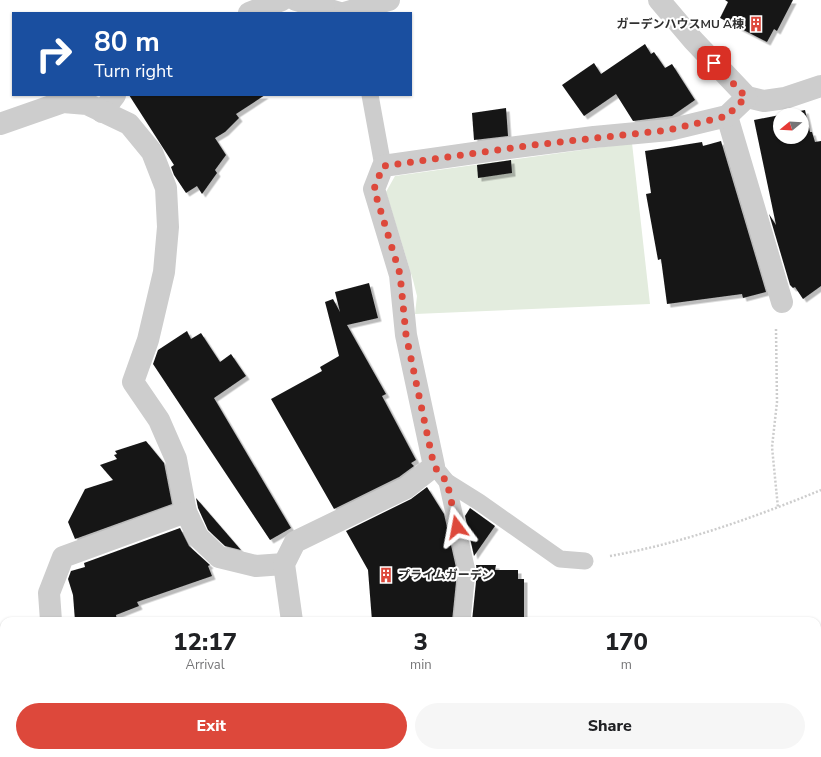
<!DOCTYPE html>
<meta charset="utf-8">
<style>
:root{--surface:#fff;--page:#f6f6f6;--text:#202124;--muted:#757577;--accent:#dd483b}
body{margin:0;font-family:"Nunito Sans","Noto Sans JP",sans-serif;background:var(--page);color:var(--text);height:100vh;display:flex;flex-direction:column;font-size:15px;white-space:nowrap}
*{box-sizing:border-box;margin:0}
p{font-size:13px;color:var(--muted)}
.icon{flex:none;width:22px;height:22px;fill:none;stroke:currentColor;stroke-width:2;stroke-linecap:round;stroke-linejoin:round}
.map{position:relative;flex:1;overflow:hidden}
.sheet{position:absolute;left:0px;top:617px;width:821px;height:140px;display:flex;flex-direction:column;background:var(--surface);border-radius:12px 12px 0 0;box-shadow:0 1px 3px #0004}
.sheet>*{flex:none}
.banner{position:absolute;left:12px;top:12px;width:400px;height:84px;border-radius:0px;box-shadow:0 1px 3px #0004;background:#1a4fa0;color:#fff;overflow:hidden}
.needle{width:26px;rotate:252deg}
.buttons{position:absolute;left:773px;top:108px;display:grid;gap:8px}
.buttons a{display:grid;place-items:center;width:36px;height:36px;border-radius:50%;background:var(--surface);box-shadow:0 1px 3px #0004;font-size:20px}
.pin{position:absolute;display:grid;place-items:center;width:34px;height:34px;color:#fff;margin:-17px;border-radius:8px;box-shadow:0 2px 6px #0006}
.me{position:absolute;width:44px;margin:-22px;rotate:347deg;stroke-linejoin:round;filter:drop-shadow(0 0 3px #0008)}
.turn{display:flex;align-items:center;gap:14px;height:84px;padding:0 16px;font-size:18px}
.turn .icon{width:52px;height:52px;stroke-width:2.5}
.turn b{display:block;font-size:28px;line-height:34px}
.eta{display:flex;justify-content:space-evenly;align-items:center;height:68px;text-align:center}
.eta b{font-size:24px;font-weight:800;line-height:28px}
.cta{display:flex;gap:8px;margin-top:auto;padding:8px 16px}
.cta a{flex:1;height:46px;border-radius:24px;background:var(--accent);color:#fff;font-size:16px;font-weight:800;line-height:46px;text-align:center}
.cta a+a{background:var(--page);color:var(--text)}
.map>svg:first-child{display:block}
</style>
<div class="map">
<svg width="821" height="757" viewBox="0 0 821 757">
<defs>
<filter id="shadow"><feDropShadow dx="3.5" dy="3.5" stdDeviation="0" flood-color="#0004"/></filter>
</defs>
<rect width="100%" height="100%" fill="#fff"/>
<!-- green -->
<polygon fill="#e3ecde" points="632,143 650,304 415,314 417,296 413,280 386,192 395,176"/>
<!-- building -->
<g fill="#171717" fill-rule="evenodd" filter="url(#shadow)">
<polygon points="725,0 793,0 777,31 774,29 767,42 720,18 728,2"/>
<polygon points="645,44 651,54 654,52 665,68 672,64 695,100 672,116 633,121 616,94 584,116 562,85 594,63 601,74"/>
<polygon points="129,95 265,95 236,114 239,118 225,132 215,138 226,155 215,170 217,173 202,194 197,186 186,193 174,175 171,167 174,165"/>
<polygon points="506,108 508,136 474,140 472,113"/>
<path d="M805,110L810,132H812L815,142L821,141V286L803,299L795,287L793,288L790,285L769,214L776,225L754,120ZM780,115H802V137H780Z"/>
<polygon points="721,141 766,292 743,298 742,294 667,304 661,259 658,260 646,194 651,193 645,151 702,142 703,146"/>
<polygon points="511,160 512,173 478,178 477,165"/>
<polygon points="369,283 378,318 347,325 386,394 382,396 416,460 411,463 414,466 399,477 334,509 271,399 322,371 320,367 339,356 325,302 333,299 340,312 335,292"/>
<polygon points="187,331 191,339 201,333 220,362 231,354 246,376 214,398 291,528 270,540 153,364 158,350"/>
<polygon points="146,441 164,463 172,504 75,539 68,522 85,489 113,480 100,465 117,459 114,455 117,454 115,451"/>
<polygon points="427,487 444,514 457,572 452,621 372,621 368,570 346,531 411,499"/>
<polygon points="196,498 241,550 225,546 208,530 198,508"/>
<polygon points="470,508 495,526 474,556 465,516"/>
<polygon points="180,528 189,546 210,565 208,566 212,576 137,602 139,606 116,615 117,621 75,621 73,595 68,579 71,571 85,567 84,563"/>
<polygon points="476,565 496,565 495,570 518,570 518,579 524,579 524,621 472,621 477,572"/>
</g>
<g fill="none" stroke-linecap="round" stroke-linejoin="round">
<!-- path -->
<g stroke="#cdcdcd" stroke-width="2.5" stroke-dasharray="2 2" stroke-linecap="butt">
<polyline points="776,329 777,402 772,447 778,508"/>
<path d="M610,556C683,543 753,518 821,490"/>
</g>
<!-- service -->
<g stroke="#cdcdcd" stroke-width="17">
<polyline points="370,95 383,166"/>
<polyline points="434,466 447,482 479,502 560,559 585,561"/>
<polyline points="447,482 467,571 462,621"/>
</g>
<!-- minor -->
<g stroke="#cdcdcd" stroke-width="22">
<polyline points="296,0 340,13"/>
<polyline points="659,0 693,40 747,97 764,101 785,98 821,86"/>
<polyline points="249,13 282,0"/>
<polyline points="344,13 389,0"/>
<polyline points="102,112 115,95"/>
<polyline points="727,116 782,302"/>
<polyline points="0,124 63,102 87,104 129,124 152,152 166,188 168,227 164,272 148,340 133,382 159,420 176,459 186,512 198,537 219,557 256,566 284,564"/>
<polyline points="51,621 49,593 63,557 186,512"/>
<polyline points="292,621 284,564 295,542 406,488 434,466 406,335 400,275 374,189 383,166 502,149 594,137 669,130 727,116 747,97"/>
<polyline points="817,725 821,722"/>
<polyline points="0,744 4,744"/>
<polyline points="63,753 63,757"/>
<polyline points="299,753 300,757"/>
<polyline points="815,753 817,757"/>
</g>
</g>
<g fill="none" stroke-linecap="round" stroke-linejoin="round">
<!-- route -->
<polyline stroke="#dd483b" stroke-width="7" stroke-dasharray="0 12.6" points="457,527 447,482 434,466 406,335 400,274 374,189 383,166 533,145 669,130 727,116 746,97 714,63"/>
</g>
<!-- icons -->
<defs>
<g id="building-bare" transform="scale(1.2)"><path d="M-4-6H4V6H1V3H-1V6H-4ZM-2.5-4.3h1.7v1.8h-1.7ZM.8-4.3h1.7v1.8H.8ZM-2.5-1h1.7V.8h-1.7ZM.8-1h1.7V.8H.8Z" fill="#dd483b" stroke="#fff" stroke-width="2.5" paint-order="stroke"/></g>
</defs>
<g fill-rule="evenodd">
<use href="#building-bare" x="756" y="24"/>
<use href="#building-bare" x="386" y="575"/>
</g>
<g text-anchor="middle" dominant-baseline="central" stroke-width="4" stroke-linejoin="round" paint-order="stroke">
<!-- poi labels -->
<g font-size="12" font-weight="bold" fill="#303030" stroke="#fff" text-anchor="end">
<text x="744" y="24">ガーデンハウスMU A棟</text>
<text x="398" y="575" text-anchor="start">プライムガーデン</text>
</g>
</g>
</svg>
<div class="buttons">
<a><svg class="needle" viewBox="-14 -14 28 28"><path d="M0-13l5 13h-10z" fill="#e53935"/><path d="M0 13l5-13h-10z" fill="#757577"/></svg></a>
</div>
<div class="pin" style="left:714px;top:63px;background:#d93025"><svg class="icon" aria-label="arrive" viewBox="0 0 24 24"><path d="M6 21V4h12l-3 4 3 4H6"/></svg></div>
<svg class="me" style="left:457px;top:527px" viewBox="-20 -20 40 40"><path d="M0-17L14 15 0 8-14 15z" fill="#dd483b" stroke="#fff" stroke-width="4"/></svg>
<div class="banner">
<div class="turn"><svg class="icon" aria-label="right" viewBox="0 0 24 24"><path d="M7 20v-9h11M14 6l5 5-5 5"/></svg><div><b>80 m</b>Turn right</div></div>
</div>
<section class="sheet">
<div class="eta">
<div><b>12:17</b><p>Arrival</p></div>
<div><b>3</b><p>min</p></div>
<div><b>170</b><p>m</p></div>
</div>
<div class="cta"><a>Exit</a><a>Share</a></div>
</section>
</div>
